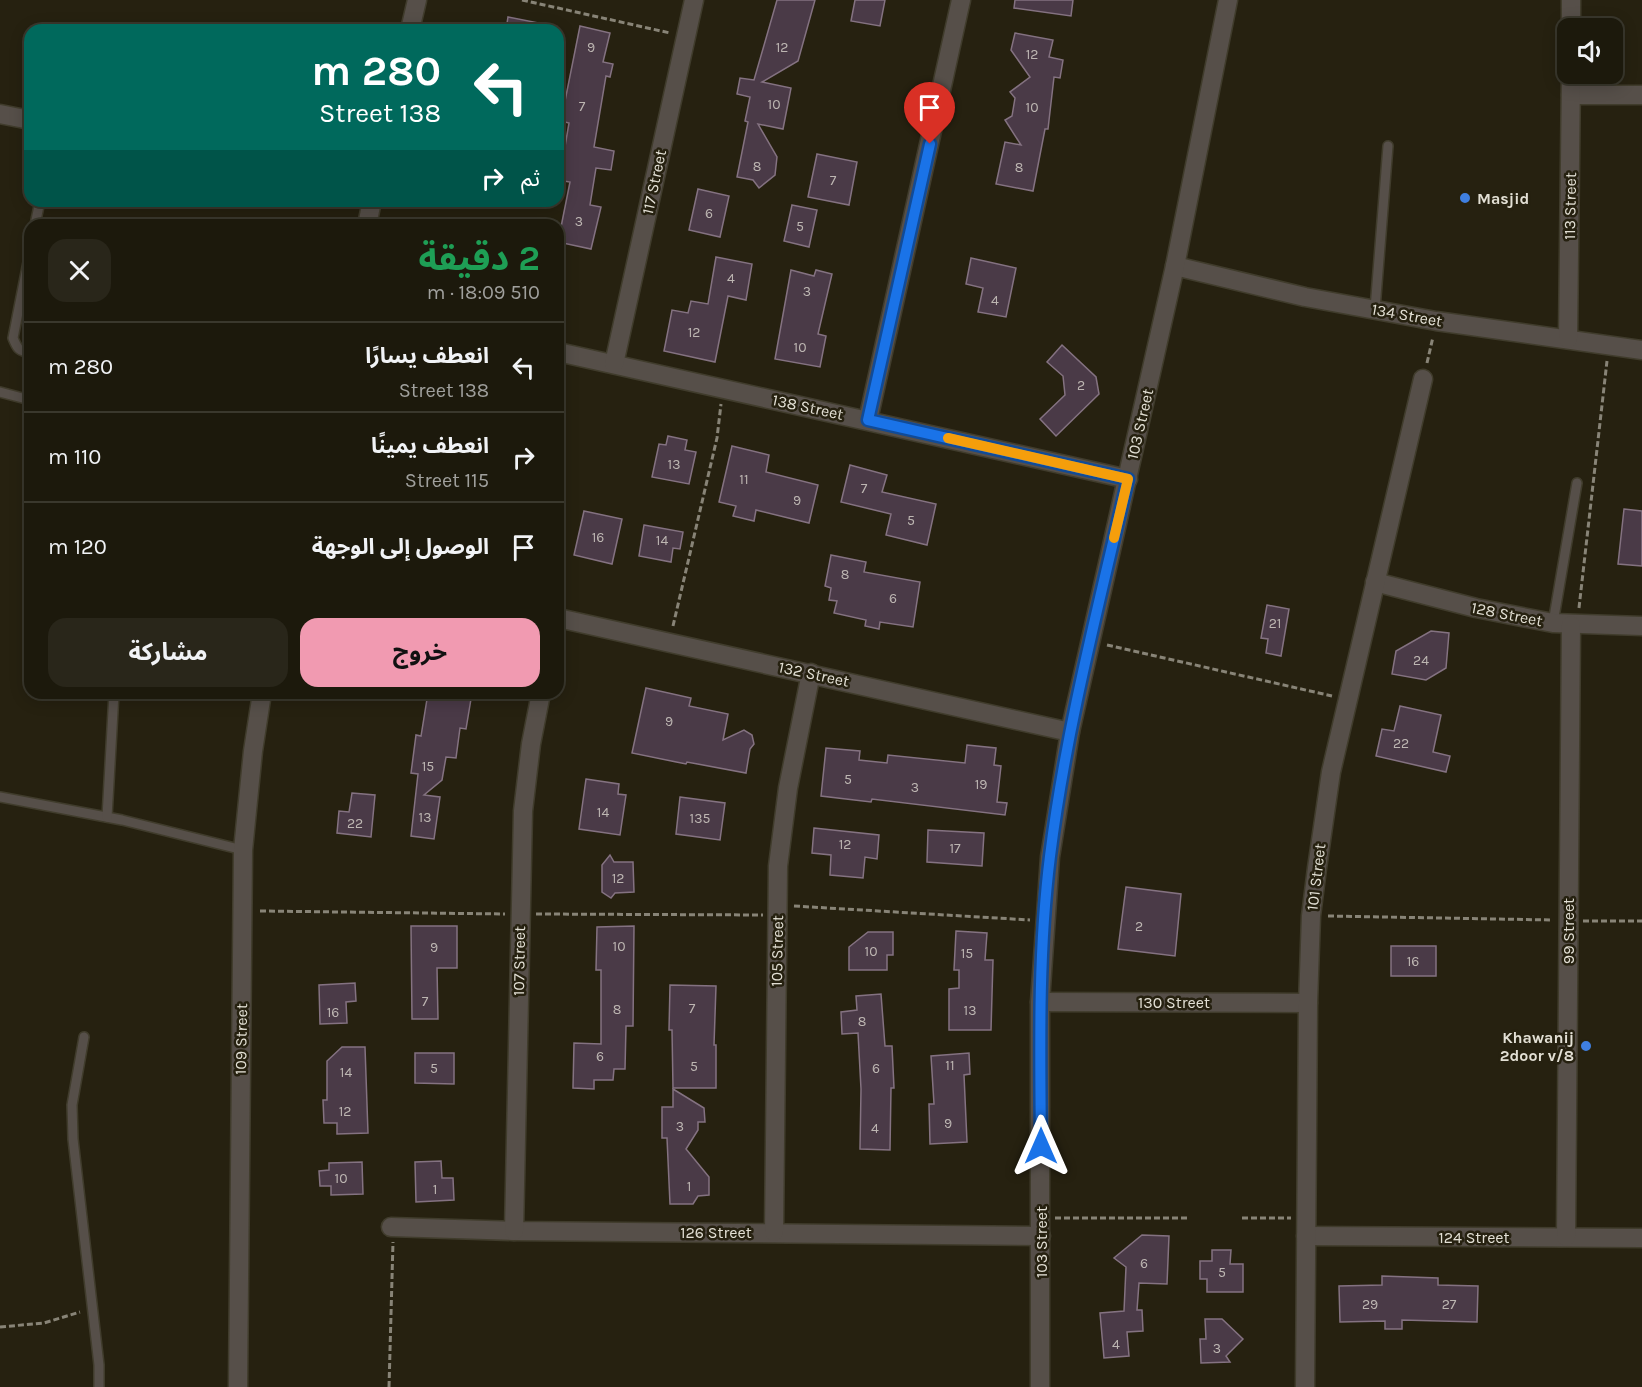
<!DOCTYPE html>
<html lang="ar">
<meta charset="utf-8">
<style>
:root{--surface:#1c190c;--page:#29261a;--text:#f1f3f6;--muted:#a0a09d;--line:#3a382d;--accent:#f19ab1}
body{margin:0;font-family:Karla,"Noto Sans Arabic",sans-serif;background:var(--page);color:var(--text);direction:rtl;height:100vh;display:flex;flex-direction:column;font-size:22px;white-space:nowrap}
*{box-sizing:border-box;margin:0}
p{font-size:20px;color:var(--muted)}
.icon{flex:none;width:33px;height:33px;fill:none;stroke:currentColor;stroke-width:2;stroke-linecap:round;stroke-linejoin:round}
.map{position:relative;flex:1;overflow:hidden;direction:ltr}
.sheet{position:absolute;left:24px;top:219px;width:540px;height:480px;display:flex;flex-direction:column;background:var(--surface);border-radius:18px;box-shadow:0 3px 15px #0003,0 0 0 2px var(--line);direction:rtl}
.sheet>*{flex:none}
.top-card{position:absolute;left:24px;top:24px;width:540px;height:183px;border-radius:18px;box-shadow:0 3px 15px #0003,0 0 0 2px var(--line);direction:rtl;background:#00695c;color:#fff;overflow:hidden}
.fabs{position:absolute;left:1557px;top:18px;display:grid;gap:12px}
.fabs a{display:grid;place-items:center;width:66px;height:66px;border-radius:12px;background:var(--surface);box-shadow:0 3px 15px #0003,0 0 0 2px var(--line);font-size:30px}
.pin{position:absolute;display:grid;place-items:center;width:51px;height:51px;color:#fff;margin:-62px -26px;border-radius:50% 50% 50% 0;rotate:-45deg;box-shadow:0 0 6px #0007}
.pin .icon{rotate:45deg}
.me{position:absolute;width:66px;margin:-33px;rotate:0deg;stroke-linejoin:round;filter:drop-shadow(0 0 4px #0008)}
.turn{display:flex;align-items:center;gap:21px;height:126px;padding:0 24px;font-size:27px}
.turn .icon{width:78px;height:78px;stroke-width:2.5}
.turn b{display:block;font-size:42px;line-height:51px}
.then{display:flex;align-items:center;height:57px;padding:0 24px;background:#0003;gap:12px;font-size:22px}
.round{display:grid;place-items:center;flex:none;width:63px;height:63px;border-radius:18px;background:var(--page)}
.headline{display:flex;align-items:center;justify-content:space-between;height:102px;padding:0 24px}
h1{font-size:36px;font-weight:700;line-height:45px;color:#1e9e55}
.cta{display:flex;gap:12px;margin-top:auto;padding:12px 24px}
.cta a{flex:1;height:69px;border-radius:18px;background:var(--accent);color:#111;font-size:24px;font-weight:700;line-height:69px;text-align:center}
.cta a+a{background:var(--page);color:var(--text)}
ul{padding:0;list-style:none}
li{display:flex;align-items:center;gap:18px;height:90px;padding:0 24px;border-top:2px solid var(--line)}
li div{flex:1}
li b{display:block;font-size:22px}
li em{font-style:normal}
.map>svg:first-child{display:block}
</style>
<div class="map">
<svg width="1642" height="1387" viewBox="0 0 1642 1387">
<rect width="100%" height="100%" fill="#262110"/>
<!-- building -->
<g fill="#4a3a47" stroke="#847281" stroke-width="1.5">
<polygon points="777,0 815,0 798,61 762,82 791,88 783,129 758,124 777,157 775,175 759,188 753,180 737,177 748,122 745,121 750,97 737,94 740,78 754,80"/>
<polygon points="855,0 885,0 880,26 851,21"/>
<polygon points="1015,0 1073,0 1071,16 1014,8"/>
<polygon points="508,17 544,24 544,30 506,30"/>
<polygon points="580,26 610,33 603,62 613,64 610,77 606,76 594,147 614,151 611,170 596,168 590,205 601,207 591,249 558,242 570,182 558,180 558,163 562,164 569,123 561,121"/>
<polygon points="1015,33 1053,40 1049,57 1063,60 1060,78 1054,77 1048,129 1045,129 1033,191 996,184 1005,142 1021,145 1005,120 1012,116 1015,98 1010,92 1030,77 1011,50"/>
<polygon points="817,154 857,162 849,205 808,197"/>
<polygon points="698,189 729,196 720,237 689,230"/>
<polygon points="792,205 817,210 809,247 784,241"/>
<polygon points="716,257 752,264 746,300 728,296 715,362 664,351 672,310 688,313 691,301 708,304"/>
<polygon points="971,258 1016,268 1006,317 978,312 983,288 966,284"/>
<polygon points="791,270 814,276 816,270 832,274 818,334 826,336 820,367 775,359"/>
<polygon points="1062,345 1096,377 1099,394 1056,436 1040,419 1065,395 1063,376 1047,362"/>
<polygon points="668,436 687,440 685,450 696,452 689,484 652,477 659,444 666,445"/>
<polygon points="732,446 769,455 766,472 818,485 809,523 756,510 754,521 733,516 736,506 719,502"/>
<polygon points="850,465 887,475 882,492 936,504 927,545 886,535 891,514 841,502"/>
<polygon points="1624,509 1642,511 1642,566 1618,564"/>
<polygon points="584,511 622,519 612,564 574,555"/>
<polygon points="644,525 683,532 680,549 673,548 671,562 639,556"/>
<polygon points="831,555 866,562 864,572 920,582 913,627 880,622 879,629 865,626 866,620 834,613 837,601 829,600 831,588 825,586"/>
<polygon points="1267,605 1289,609 1281,656 1266,653 1268,639 1261,638"/>
<polygon points="1431,631 1449,633 1446,668 1426,680 1392,674 1396,651"/>
<polygon points="646,688 691,698 689,706 728,714 723,740 744,730 752,735 754,744 750,749 746,773 687,762 686,764 632,753"/>
<polygon points="428,693 472,693 466,729 460,728 456,758 446,757 442,780 424,795 440,797 434,839 411,836 418,774 411,773 416,735 421,736"/>
<polygon points="1400,706 1441,715 1433,752 1450,756 1446,772 1376,756 1382,729 1394,731"/>
<polygon points="967,745 996,748 994,765 1001,766 997,802 1007,803 1005,815 872,799 871,802 821,796 826,748 860,751 859,760 887,763 888,755 965,763"/>
<polygon points="586,779 619,784 618,794 626,795 620,835 579,829"/>
<polygon points="352,793 375,795 371,837 337,833 339,811 349,812"/>
<polygon points="680,797 725,803 720,840 676,834"/>
<polygon points="814,828 879,835 877,859 865,857 863,878 830,875 831,855 812,853"/>
<polygon points="928,830 984,833 982,866 927,862"/>
<polygon points="610,855 614,862 633,862 634,892 615,893 611,898 602,892 602,865"/>
<polygon points="1126,887 1181,894 1175,956 1118,949"/>
<polygon points="411,926 457,926 457,968 437,968 438,1019 412,1019"/>
<polygon points="634,926 633,1026 626,1026 625,1069 614,1069 613,1080 594,1080 594,1089 573,1088 574,1043 601,1044 601,970 596,970 597,927"/>
<polygon points="956,931 987,933 985,960 993,960 991,1030 949,1030 949,989 959,988 959,970 954,970"/>
<polygon points="868,932 893,932 893,955 887,955 887,970 849,970 849,947"/>
<rect x="1391" y="946" width="45" height="30"/>
<polygon points="355,983 356,1001 346,1002 347,1023 320,1024 319,985"/>
<polygon points="670,985 716,986 714,1045 716,1045 716,1088 673,1088 672,1030 669,1030"/>
<polygon points="881,994 885,1046 892,1046 894,1088 891,1088 890,1150 860,1149 861,1089 858,1033 842,1034 841,1012 857,1010 856,996"/>
<polygon points="342,1047 365,1047 368,1133 337,1134 337,1123 324,1123 323,1100 327,1100 327,1061"/>
<polygon points="415,1053 454,1053 454,1084 415,1083"/>
<polygon points="969,1053 970,1074 964,1075 967,1142 930,1144 929,1104 934,1104 931,1056"/>
<polygon points="673,1089 704,1108 705,1122 698,1122 698,1130 686,1149 709,1177 709,1195 698,1196 693,1204 670,1204 667,1138 662,1138 662,1107 673,1107"/>
<polygon points="441,1161 442,1178 453,1178 454,1200 416,1202 415,1162"/>
<polygon points="362,1162 363,1194 331,1195 331,1186 320,1186 319,1171 329,1170 329,1163"/>
<polygon points="1142,1235 1169,1236 1167,1284 1139,1283 1137,1310 1142,1310 1143,1331 1127,1332 1129,1356 1104,1358 1100,1313 1124,1311 1126,1267 1114,1258"/>
<polygon points="1212,1250 1231,1250 1230,1264 1243,1264 1243,1292 1207,1292 1207,1279 1200,1279 1200,1261 1212,1261"/>
<polygon points="1382,1276 1438,1278 1438,1285 1478,1286 1477,1322 1402,1320 1402,1329 1385,1329 1385,1321 1340,1322 1339,1286 1382,1285"/>
<polygon points="1205,1319 1222,1319 1243,1339 1226,1356 1230,1362 1201,1363 1200,1339 1206,1339"/>
</g>
<g fill="none" stroke-linecap="round" stroke-linejoin="round">
<!-- lane casing -->
<g stroke="#403c2c" stroke-width="12">
<g id="lane">
<polyline points="35,225 40,201"/>
<path d="M30,252L13,338C17,348 19,352 30,352"/>
<polyline points="1375,309 1388,146"/>
<polyline points="0,392 30,400"/>
<polyline points="1553,623 1577,483"/>
<polyline points="0,797 122,820 243,850"/>
<polyline points="107,817 114,693"/>
<polyline points="84,1037 72,1105 73,1139 99,1365 99,1387"/>
</g>
</g>
<!-- street casing -->
<g stroke="#403c2c" stroke-width="21">
<g id="street">
<polyline points="1571,28 1571,0"/>
<polyline points="410,30 417,0"/>
<polyline points="1571,95 1642,95"/>
<polyline points="0,114 30,120"/>
<polyline points="367,225 372,201"/>
<polyline points="1175,266 1305,297 1436,321 1642,350"/>
<polyline points="1568,339 1571,74"/>
<polyline points="558,352 1128,479"/>
<polyline points="614,364 694,0"/>
<polyline points="868,420 961,0"/>
<polyline points="1375,582 1476,608 1553,623 1642,626"/>
<polyline points="558,618 1070,732"/>
<polyline points="1040,1002 1308,1003"/>
<polyline points="391,1227 514,1231 1041,1236"/>
<polyline points="514,1231 523,811 531,744 541,693"/>
<polyline points="774,1232 778,866 788,788 811,673"/>
<polyline points="1306,1236 1642,1238"/>
<polyline points="1566,1237 1571,625"/>
<polyline points="238,1387 243,850 253,751 262,693"/>
<polyline points="1040,1387 1040,1002 1050,857 1070,732 1175,266 1228,0"/>
<polyline points="1305,1387 1308,1003 1311,916 1317,868 1331,772 1423,379"/>
</g>
</g>
<!-- path -->
<g stroke="#888477" stroke-width="3" stroke-dasharray="6 3" stroke-linecap="butt">
<polyline points="522,0 670,33"/>
<polyline points="1427,363 1433,337"/>
<polyline points="1579,608 1607,361"/>
<polyline points="673,626 717,438 721,404"/>
<polyline points="1107,645 1332,696"/>
<polyline points="794,906 1030,920"/>
<polyline points="260,911 505,914"/>
<polyline points="536,914 763,915"/>
<polyline points="1328,916 1552,920"/>
<polyline points="1583,921 1642,921"/>
<polyline points="1055,1218 1189,1218"/>
<polyline points="1242,1218 1291,1218"/>
<polyline points="0,1327 44,1323 80,1312"/>
<polyline points="389,1387 393,1242"/>
</g>
<!-- lane -->
<use href="#lane" stroke="#564f49" stroke-width="9"/>
<!-- street -->
<use href="#street" stroke="#564f49" stroke-width="18"/>
</g>
<g fill="none" stroke-linecap="round" stroke-linejoin="round">
<!-- route casing -->
<g stroke="#114b97" stroke-width="15">
<path id="route" d="M930,144L868,420L1128,479C1099,604 1066,729 1050,856C1038,952 1040,1049 1041,1146"/>
</g>
<!-- route -->
<use href="#route" stroke="#1a73e8" stroke-width="10"/>
<!-- slow -->
<polyline stroke="#f59e0b" stroke-width="10" points="948,438 1128,479 1114,538"/>
</g>
<!-- markers -->
<g fill="#3f7fe0" stroke="#262110" stroke-width="2">
<circle cx="1465" cy="198" r="6"/>
<circle cx="1586" cy="1046" r="6"/>
</g>
<g text-anchor="middle" dominant-baseline="central" stroke-width="5" stroke-linejoin="round" paint-order="stroke">
<!-- number labels -->
<g font-size="14" fill="#bdb6b2">
<text x="591" y="47">9</text>
<text x="782" y="47">12</text>
<text x="1032" y="54">12</text>
<text x="774" y="104">10</text>
<text x="582" y="106">7</text>
<text x="1032" y="107">10</text>
<text x="757" y="166">8</text>
<text x="1019" y="167">8</text>
<text x="833" y="180">7</text>
<text x="709" y="213">6</text>
<text x="579" y="221">3</text>
<text x="800" y="226">5</text>
<text x="731" y="278">4</text>
<text x="807" y="291">3</text>
<text x="995" y="300">4</text>
<text x="694" y="332">12</text>
<text x="800" y="347">10</text>
<text x="1081" y="385">2</text>
<text x="674" y="464">13</text>
<text x="744" y="479">11</text>
<text x="864" y="488">7</text>
<text x="797" y="500">9</text>
<text x="911" y="520">5</text>
<text x="598" y="537">16</text>
<text x="662" y="540">14</text>
<text x="845" y="574">8</text>
<text x="893" y="598">6</text>
<text x="1275" y="623">21</text>
<text x="1421" y="660">24</text>
<text x="669" y="721">9</text>
<text x="1401" y="743">22</text>
<text x="428" y="766">15</text>
<text x="848" y="779">5</text>
<text x="981" y="784">19</text>
<text x="915" y="787">3</text>
<text x="603" y="812">14</text>
<text x="425" y="817">13</text>
<text x="700" y="818">135</text>
<text x="355" y="823">22</text>
<text x="845" y="844">12</text>
<text x="955" y="848">17</text>
<text x="618" y="878">12</text>
<text x="1139" y="926">2</text>
<text x="619" y="946">10</text>
<text x="434" y="947">9</text>
<text x="871" y="951">10</text>
<text x="967" y="953">15</text>
<text x="1413" y="961">16</text>
<text x="425" y="1001">7</text>
<text x="692" y="1008">7</text>
<text x="617" y="1009">8</text>
<text x="970" y="1010">13</text>
<text x="333" y="1012">16</text>
<text x="862" y="1021">8</text>
<text x="600" y="1056">6</text>
<text x="950" y="1065">11</text>
<text x="694" y="1066">5</text>
<text x="434" y="1068">5</text>
<text x="876" y="1068">6</text>
<text x="346" y="1072">14</text>
<text x="345" y="1111">12</text>
<text x="948" y="1123">9</text>
<text x="680" y="1126">3</text>
<text x="875" y="1128">4</text>
<text x="341" y="1178">10</text>
<text x="689" y="1186">1</text>
<text x="435" y="1189">1</text>
<text x="1144" y="1263">6</text>
<text x="1222" y="1272">5</text>
<text x="1370" y="1304">29</text>
<text x="1449" y="1304">27</text>
<text x="1116" y="1344">4</text>
<text x="1217" y="1348">3</text>
</g>
<!-- street labels -->
<g font-size="16" fill="#e3e0d5" stroke="#262110">
<text transform="translate(654 182) rotate(-78)">117 Street</text>
<text transform="translate(1570 206) rotate(-89)">113 Street</text>
<text transform="translate(1407 315) rotate(10)">134 Street</text>
<text transform="translate(808 407) rotate(12)">138 Street</text>
<text transform="translate(1140 424) rotate(-77)">103 Street</text>
<text transform="translate(1507 614) rotate(11)">128 Street</text>
<text transform="translate(814 674) rotate(12)">132 Street</text>
<text transform="translate(1316 877) rotate(-83)">101 Street</text>
<text transform="translate(1568 931) rotate(-90)">99 Street</text>
<text transform="translate(777 951) rotate(-89)">105 Street</text>
<text transform="translate(519 961) rotate(-89)">107 Street</text>
<text x="1174" y="1002">130 Street</text>
<text transform="translate(241 1039) rotate(-89)">109 Street</text>
<text x="716" y="1232">126 Street</text>
<text x="1474" y="1237">124 Street</text>
<text transform="translate(1041 1242) rotate(-90)">103 Street</text>
</g>
<!-- poi labels -->
<g font-size="16" font-weight="bold" fill="#e3e0d5" stroke="#262110" text-anchor="start">
<text x="1477" y="198">Masjid</text>
<text x="1574" y="1037" text-anchor="end">Khawanij<tspan x="1574" dy="18">2door v/8</tspan></text>
</g>
</g>
</svg>
<div class="fabs">
<a><svg class="icon" aria-label="sound" viewBox="0 0 24 24"><path d="M4 9h4l5-4v14l-5-4H4zM17 9q2 3 0 6"/></svg></a>
</div>
<div class="pin" style="left:930px;top:144px;background:#d93025"><svg class="icon" aria-label="arrive" viewBox="0 0 24 24"><path d="M6 21V4h12l-3 4 3 4H6"/></svg></div>
<svg class="me" style="left:1041px;top:1146px" viewBox="-20 -20 40 40"><path d="M0-17L14 15 0 8-14 15z" fill="#1a73e8" stroke="#fff" stroke-width="4"/></svg>
<div class="top-card">
<div class="turn"><svg class="icon" aria-label="left" viewBox="0 0 24 24"><path d="M17 20v-9H6M10 6l-5 5 5 5"/></svg><div><b>280 m</b>138 Street</div></div>
<div class="then">ثم<svg class="icon" aria-label="right" viewBox="0 0 24 24"><path d="M7 20v-9h11M14 6l5 5-5 5"/></svg></div>
</div>
<section class="sheet">
<div class="headline"><div><h1>2 دقيقة</h1><p>510 m · 18:09</p></div><a class="round"><svg class="icon" aria-label="close" viewBox="0 0 24 24"><path d="M6 6l12 12M18 6L6 18"/></svg></a></div>
<ul>
<li><svg class="icon" aria-label="left" viewBox="0 0 24 24"><path d="M17 20v-9H6M10 6l-5 5 5 5"/></svg><div><b>انعطف يسارًا</b><p>138 Street</p></div><em>280 m</em></li>
<li><svg class="icon" aria-label="right" viewBox="0 0 24 24"><path d="M7 20v-9h11M14 6l5 5-5 5"/></svg><div><b>انعطف يمينًا</b><p>115 Street</p></div><em>110 m</em></li>
<li><svg class="icon" aria-label="arrive" viewBox="0 0 24 24"><path d="M6 21V4h12l-3 4 3 4H6"/></svg><div><b>الوصول إلى الوجهة</b></div><em>120 m</em></li>
</ul>
<div class="cta"><a>خروج</a><a>مشاركة</a></div>
</section>
</div>
